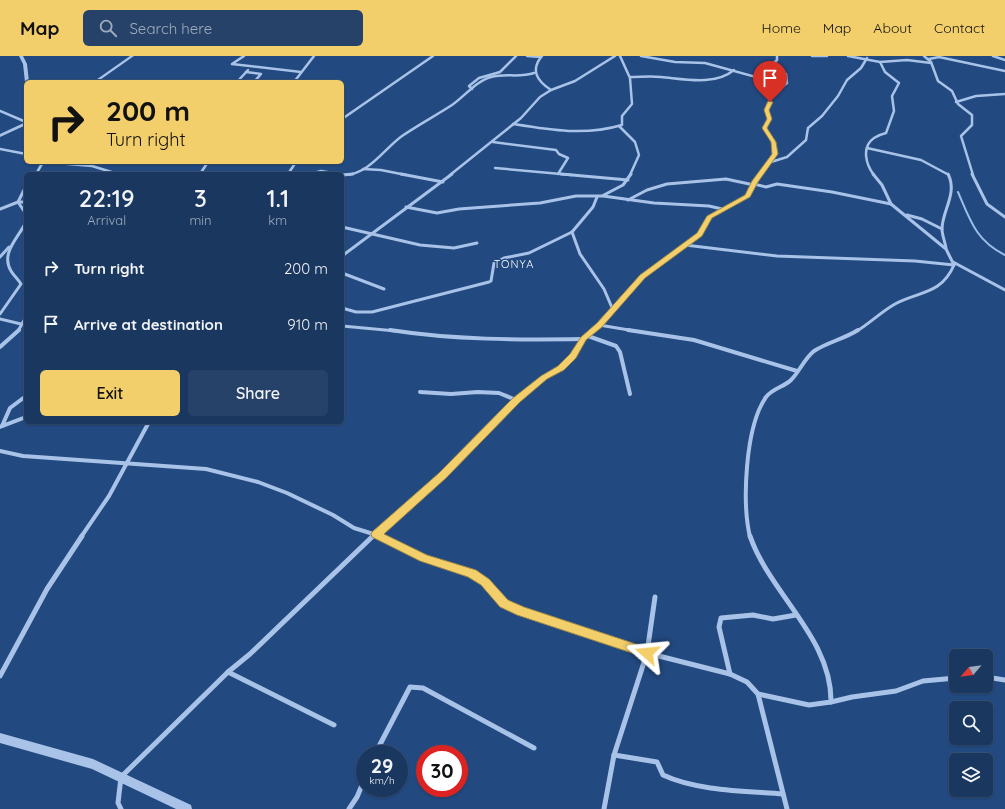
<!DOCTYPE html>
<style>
:root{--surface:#1a3760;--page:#274269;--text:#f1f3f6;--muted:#9facbd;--line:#385175;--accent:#f3cf6b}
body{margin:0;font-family:Quicksand,sans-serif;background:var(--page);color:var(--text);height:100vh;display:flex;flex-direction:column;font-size:15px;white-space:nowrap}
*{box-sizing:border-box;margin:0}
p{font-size:13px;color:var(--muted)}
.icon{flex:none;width:22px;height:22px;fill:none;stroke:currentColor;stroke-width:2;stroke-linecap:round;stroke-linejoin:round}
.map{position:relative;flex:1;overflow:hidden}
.details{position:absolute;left:24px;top:116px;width:320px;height:252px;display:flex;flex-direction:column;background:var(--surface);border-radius:6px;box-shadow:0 1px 3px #0004,0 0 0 1px var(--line)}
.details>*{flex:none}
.hud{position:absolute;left:24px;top:24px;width:320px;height:84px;border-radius:6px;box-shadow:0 1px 3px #0004,0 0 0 1px var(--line);background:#f3cf6b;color:#111;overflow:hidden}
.needle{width:26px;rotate:241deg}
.controls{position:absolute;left:949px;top:593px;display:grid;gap:8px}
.controls a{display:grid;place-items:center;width:44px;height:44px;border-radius:6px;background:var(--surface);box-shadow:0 1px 3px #0004,0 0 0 1px var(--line);font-size:20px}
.speed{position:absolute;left:356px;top:689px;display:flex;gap:8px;font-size:20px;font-weight:700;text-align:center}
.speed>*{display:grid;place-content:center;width:52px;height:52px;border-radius:50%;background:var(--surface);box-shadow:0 1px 3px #0004,0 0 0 1px var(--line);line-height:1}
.speed small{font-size:10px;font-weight:400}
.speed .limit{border:6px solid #d22;background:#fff;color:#111}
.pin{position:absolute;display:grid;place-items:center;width:34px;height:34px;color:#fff;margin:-41px -17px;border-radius:50% 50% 50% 0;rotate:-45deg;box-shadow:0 0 4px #0007}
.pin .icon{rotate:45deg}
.me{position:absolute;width:44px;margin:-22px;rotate:288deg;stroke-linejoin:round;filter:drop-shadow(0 0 3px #0008)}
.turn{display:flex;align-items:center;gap:14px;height:84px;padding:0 16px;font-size:18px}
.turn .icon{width:52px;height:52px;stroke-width:2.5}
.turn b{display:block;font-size:28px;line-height:34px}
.eta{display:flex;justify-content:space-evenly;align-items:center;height:68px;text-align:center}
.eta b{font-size:24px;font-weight:600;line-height:28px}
.primary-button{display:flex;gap:8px;margin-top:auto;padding:8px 16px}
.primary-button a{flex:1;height:46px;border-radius:6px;background:var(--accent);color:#111;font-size:16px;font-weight:600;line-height:46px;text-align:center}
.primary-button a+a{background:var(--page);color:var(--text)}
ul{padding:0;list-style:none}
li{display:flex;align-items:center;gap:12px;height:56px;padding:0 16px}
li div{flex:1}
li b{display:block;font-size:15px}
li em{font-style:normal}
header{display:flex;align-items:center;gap:24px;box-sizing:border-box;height:56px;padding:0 20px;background:var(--accent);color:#111}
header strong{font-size:19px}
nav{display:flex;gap:22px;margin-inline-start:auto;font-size:14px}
.search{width:280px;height:36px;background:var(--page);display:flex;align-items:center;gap:10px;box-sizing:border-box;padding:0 14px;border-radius:6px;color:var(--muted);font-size:15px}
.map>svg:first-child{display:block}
</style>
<header>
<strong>Map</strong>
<div class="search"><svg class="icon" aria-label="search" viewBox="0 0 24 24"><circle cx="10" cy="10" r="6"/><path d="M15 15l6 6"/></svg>Search here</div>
<nav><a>Home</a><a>Map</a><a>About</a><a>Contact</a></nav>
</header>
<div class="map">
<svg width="1005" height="753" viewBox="0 0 1005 753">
<rect width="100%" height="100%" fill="#224980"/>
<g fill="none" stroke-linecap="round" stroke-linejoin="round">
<!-- stream -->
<path stroke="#9cbee8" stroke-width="2" d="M958,136C970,164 976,185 1005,199"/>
<!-- minor-far3 -->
<g stroke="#a8c3e7" stroke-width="2.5">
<polyline points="244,0 232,8 301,16"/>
<polyline points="527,0 541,1"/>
<path d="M542,0C530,14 537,25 551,34"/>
<polyline points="641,0 675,6 705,7 767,24 787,27"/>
<polyline points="812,0 827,0"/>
<path d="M848,0L880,6L885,16L899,27L892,40L894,55L886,77C882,78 877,80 874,82C861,91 866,109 874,119"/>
<polyline points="924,0 931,6 938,25 952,35 958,48 972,59 972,69 961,80 973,119"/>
<polyline points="993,0 1005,4"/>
<polyline points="929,3 939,1 1005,15"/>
<polyline points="880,6 907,4 931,7"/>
<polyline points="246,16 261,18 254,26"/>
<path d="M630,21C640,21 651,20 661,21C684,23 715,30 734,14"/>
<polyline points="237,26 248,14"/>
<polyline points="294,26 314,0"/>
<polyline points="472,33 469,30 479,22 500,16 516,0"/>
<polyline points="956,46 976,40 1005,38"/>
<polyline points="0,55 26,66"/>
<polyline points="342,63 433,0"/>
<path d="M513,68C550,74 585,80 622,69V60L632,48L630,22L620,0"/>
<polyline points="619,70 635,86 639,99 630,119"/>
<polyline points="493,86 556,94 559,98 568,102 558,118"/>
<polyline points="867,92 921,104 949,119"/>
<polyline points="0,93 26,98"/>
<polyline points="44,106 92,110 118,118"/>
<polyline points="771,106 787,101 806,84 808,72 822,60 838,40 847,24 861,12 867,2"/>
<polyline points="495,112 572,119"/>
<polyline points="363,113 381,114 406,119"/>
<polyline points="36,118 43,106"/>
<polyline points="200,118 208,106"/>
<polyline points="288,118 296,106"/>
<polyline points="310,118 321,115 339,118"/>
<path d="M345,119C369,118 384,93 402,80C418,69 435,60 452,49C464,41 476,25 491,21C505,17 520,22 534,17"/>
<polyline points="450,119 521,62 540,41 551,34 575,25 615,0"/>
<polyline points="760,119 775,98 773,86 765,72 770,61 767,54 770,48 770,40 787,27 786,18 773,8 777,4 777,0"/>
</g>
<!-- minor-far2 -->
<g stroke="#a8c3e7" stroke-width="3">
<polyline points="401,118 443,126"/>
<polyline points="561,118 628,124"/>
<polyline points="972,118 987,148 1005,161"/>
<polyline points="342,119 353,118"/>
<polyline points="754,128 766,131 777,128 832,136 891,148"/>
<polyline points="26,130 18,146 26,158"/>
<polyline points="603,140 654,147 709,150 722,153"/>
<polyline points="628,144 647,134 667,128 726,123 754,129"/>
<polyline points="406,151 437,157 459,153 540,147 576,140 602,140 623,129 631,118"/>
<polyline points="0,153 18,146 26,146"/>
<polyline points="907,159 922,163 942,173"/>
<polyline points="342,171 420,189 454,192 477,187"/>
<polyline points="572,176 580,198 604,233 613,254"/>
<polyline points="685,189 777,200 915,205 954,209"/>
<path d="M946,192C945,186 942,179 942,173C942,155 958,137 948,118"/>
<polyline points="342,200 452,118"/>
<polyline points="0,201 9,191"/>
<polyline points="953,206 1005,234"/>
<polyline points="342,217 384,233"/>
<polyline points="342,252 356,256 372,256 489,226 491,225 494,207 504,202 529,197 572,176 593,151 597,141"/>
<path d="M0,258L21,228C18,223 14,220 11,215C0,197 19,181 26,166"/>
<polyline points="0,263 21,268"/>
<polyline points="599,269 635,275"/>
<polyline points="342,270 396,275"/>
<polyline points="18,275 26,261"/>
<polyline points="592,275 643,221 700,179 709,161 748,140 760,118"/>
<path d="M857,275C870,267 881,256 895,248C919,235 941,239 954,209L946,193L891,148L882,129L873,118"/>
</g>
<!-- minor-far1 -->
<g stroke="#a8c3e7" stroke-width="4">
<path d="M390,274C454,284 518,284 583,283"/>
<polyline points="628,274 694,284 797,315"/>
<polyline points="588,280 616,290 620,296 630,338"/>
<polyline points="0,291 19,274"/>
<polyline points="420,336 451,338 478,336 499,337 516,344"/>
<polyline points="2,370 10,352 26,340"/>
<polyline points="0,371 26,361"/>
<polyline points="0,395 23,400 206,413 258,426 287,437 333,459 354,472 383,481"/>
<polyline points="81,481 109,440 149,366"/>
<polyline points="372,481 443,419 516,344 544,321 561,312 573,300 583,283 593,274"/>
<path d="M750,481C742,447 745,371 766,341C773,332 784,331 791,324C800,315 804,303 814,295C828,286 844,283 858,274"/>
</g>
<!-- minor -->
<g stroke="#a8c3e7" stroke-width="5">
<path d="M381,480L424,502L472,518L485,526L504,548L521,555L647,597L730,618L747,626L758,638L809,649L831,646C832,582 770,538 750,480"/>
<polyline points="228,616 334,669"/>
<polyline points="730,618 719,571 721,562 753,559 773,563 796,559"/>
<polyline points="0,620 47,533 82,480"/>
<polyline points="986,621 1005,624"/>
<polyline points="758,638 787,753"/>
<polyline points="831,646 852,641 896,635 923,625 956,622"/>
<polyline points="375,698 410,631 423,632 534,692"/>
<path d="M614,699L657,706L663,719C697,735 746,735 783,738"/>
<polyline points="121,753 118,747 121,721 228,616 250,598 373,480"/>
<polyline points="349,753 357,741 365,722"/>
<polyline points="604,753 614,699 647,597 655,541"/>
</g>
<!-- tertiary -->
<g fill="#a8c3e7" fill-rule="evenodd">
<polygon points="19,0 23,0 27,8 29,26 25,26 23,8"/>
<polygon points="130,0 134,0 97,26 93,26"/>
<polygon points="26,66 26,69 0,81 0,78"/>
<polygon points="0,677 93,703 191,749 192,753 176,753 92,713 0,687"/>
</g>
</g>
<!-- route -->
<polygon fill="#f3cf6b" stroke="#9e8746" points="768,45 773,46 769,54 772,63 767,72 776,86 778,98 758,126 750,141 712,162 702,180 645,222 602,271 586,284 576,302 564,314 547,323 520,346 446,422 384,478 427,499 476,514 489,523 508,544 524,551 651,593 653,597 651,600 647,602 517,559 500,551 481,529 468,521 420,505 372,481 371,478 372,476 439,417 513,342 541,320 558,310 570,298 581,281 597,267 640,219 697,177 707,160 745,139 752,125 772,98 771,86 762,72 767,63 764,54"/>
<g text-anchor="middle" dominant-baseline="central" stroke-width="3" stroke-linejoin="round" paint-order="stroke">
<!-- far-quarter labels -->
<g font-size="11" letter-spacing="1" fill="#fff" stroke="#224980">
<text x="514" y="208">TONYA</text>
</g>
</g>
</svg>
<div class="controls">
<a><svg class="needle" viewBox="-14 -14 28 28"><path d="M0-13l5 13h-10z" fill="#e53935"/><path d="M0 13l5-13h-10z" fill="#9facbd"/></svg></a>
<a><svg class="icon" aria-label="search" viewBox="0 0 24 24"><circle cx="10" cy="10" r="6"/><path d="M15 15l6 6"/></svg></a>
<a><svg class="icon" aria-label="layers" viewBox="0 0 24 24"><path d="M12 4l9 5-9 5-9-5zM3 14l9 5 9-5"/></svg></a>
</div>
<div class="speed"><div>29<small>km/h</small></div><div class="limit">30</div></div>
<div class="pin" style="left:770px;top:46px;background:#d93025"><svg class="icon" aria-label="arrive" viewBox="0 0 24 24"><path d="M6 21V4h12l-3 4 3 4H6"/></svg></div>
<svg class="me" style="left:647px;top:597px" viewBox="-20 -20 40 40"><path d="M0-17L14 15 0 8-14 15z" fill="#f3cf6b" stroke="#fff" stroke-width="4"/></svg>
<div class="hud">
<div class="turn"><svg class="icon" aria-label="right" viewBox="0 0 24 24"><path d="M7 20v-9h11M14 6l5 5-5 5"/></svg><div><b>200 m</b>Turn right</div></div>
</div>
<section class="details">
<div class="eta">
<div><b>22:19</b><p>Arrival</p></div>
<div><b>3</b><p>min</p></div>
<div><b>1.1</b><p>km</p></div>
</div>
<ul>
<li><svg class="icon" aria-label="right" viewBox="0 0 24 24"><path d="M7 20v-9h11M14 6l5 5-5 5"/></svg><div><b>Turn right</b></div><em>200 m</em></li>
<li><svg class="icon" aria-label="arrive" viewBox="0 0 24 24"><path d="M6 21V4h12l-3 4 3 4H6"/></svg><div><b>Arrive at destination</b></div><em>910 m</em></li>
</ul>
<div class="primary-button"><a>Exit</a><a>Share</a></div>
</section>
</div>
